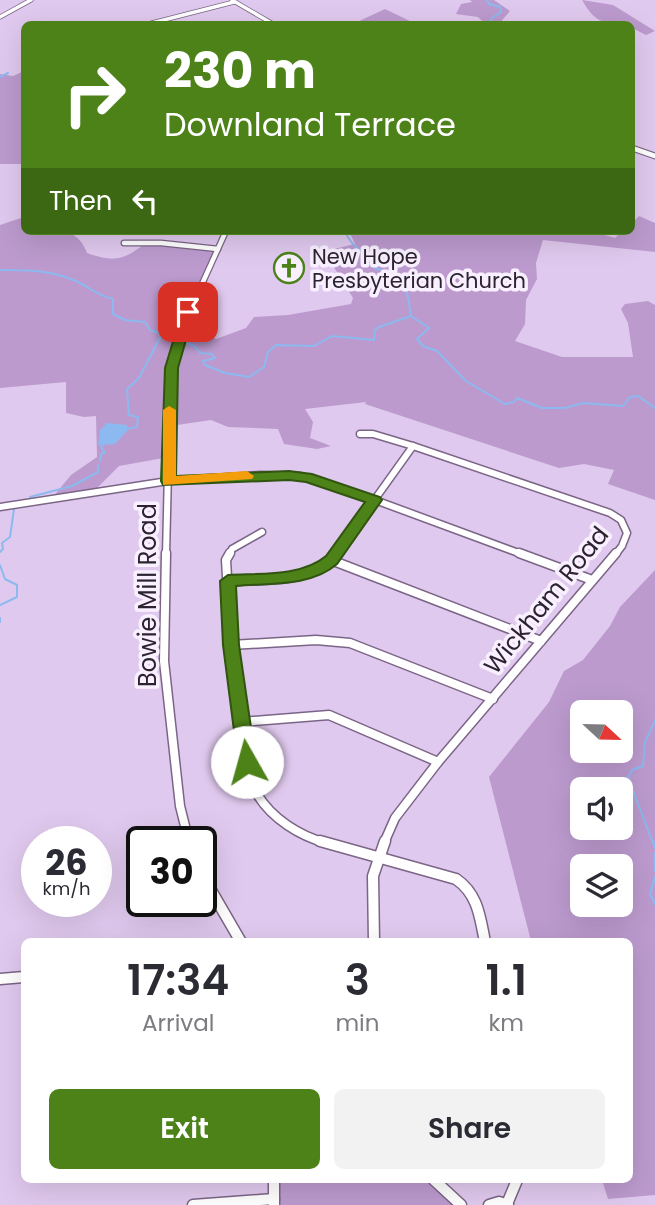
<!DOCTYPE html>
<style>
:root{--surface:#fff;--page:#f2f2f3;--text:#2b2b33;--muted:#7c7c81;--accent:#4c8218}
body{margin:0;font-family:Poppins,sans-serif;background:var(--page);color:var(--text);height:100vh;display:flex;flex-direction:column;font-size:26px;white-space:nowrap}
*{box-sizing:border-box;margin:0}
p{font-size:23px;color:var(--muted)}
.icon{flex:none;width:38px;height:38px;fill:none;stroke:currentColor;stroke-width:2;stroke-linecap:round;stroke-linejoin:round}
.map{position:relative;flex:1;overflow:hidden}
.side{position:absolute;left:21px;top:938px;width:612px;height:245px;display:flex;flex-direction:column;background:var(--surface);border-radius:10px;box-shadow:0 7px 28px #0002}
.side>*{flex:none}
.banner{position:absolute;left:21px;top:21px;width:614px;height:214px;border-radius:10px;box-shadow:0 7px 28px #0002;background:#4c8218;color:#fff;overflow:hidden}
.needle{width:46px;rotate:112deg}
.buttons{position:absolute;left:570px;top:700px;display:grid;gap:14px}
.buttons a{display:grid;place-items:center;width:63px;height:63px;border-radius:10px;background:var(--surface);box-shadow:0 7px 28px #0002;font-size:35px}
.speed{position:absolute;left:21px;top:826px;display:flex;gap:14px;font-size:35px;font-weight:700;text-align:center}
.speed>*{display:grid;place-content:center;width:91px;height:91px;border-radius:50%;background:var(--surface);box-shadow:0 7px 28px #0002;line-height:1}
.speed small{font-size:18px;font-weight:400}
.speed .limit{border:4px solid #111;border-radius:10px;background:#fff;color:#111}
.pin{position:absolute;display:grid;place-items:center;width:60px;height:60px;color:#fff;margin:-30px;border-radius:14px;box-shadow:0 4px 10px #0006}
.me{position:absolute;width:77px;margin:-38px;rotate:353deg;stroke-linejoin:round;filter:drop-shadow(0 0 5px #0008)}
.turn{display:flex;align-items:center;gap:24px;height:147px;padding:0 28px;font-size:32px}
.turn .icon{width:91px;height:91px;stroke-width:2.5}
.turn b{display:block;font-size:49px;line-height:60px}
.then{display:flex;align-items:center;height:66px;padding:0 28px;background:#0003;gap:14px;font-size:26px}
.eta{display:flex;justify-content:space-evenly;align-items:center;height:119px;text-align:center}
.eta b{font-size:42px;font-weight:600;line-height:49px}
.action{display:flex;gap:14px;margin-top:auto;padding:14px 28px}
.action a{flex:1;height:80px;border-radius:10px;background:var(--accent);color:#fff;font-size:28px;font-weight:600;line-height:80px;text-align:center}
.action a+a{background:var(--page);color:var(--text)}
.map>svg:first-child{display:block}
</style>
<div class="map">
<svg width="655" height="1205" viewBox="0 0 655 1205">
<rect width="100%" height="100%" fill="#e0c9ee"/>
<!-- green -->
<g fill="#bc9ace" fill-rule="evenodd">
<polygon points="470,0 494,0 510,11 499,24 485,24 478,17 456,14 461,4 472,2"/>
<path d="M582,0L613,5L655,31L646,35L632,28V24C604,24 596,24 582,0Z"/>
<polygon points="385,9 416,24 353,24"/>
<polygon points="24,71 24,164 0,164 0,74 13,76"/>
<path d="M639,216L655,223V252L543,240L536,263L537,279L526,300L525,324L515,341L562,357H633L628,323L621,309L625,304L648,301L655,305V500L608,484L614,470L584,464L559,468L365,404L366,402L305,409L313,422L310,438L331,446L317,449L284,444L278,429L228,427L211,420L177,425V417L170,416L169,457L119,466L92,493L52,498L71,475L97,457L96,416L84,417L66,413V382L0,388V225L24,217V231C50,231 77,224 87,253C115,263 124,260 147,242L218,249L185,321L216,339L246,328L254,317L288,315L351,304L353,298L327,256L334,249L355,244L349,231H591L615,238L622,231H632V223Z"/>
<path d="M655,570V1195L608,1199L602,1180H630V942L531,941L489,777L549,702L564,671L583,660L610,626L620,607ZM583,712H621V751H583ZM583,789H621V828H583ZM621,866V905H583V866Z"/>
<polygon points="274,1180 434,1180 458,1205 274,1205"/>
</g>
<!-- water -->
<polygon fill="#8cb9ef" points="107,423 127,425 128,430 115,444 98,445 100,430"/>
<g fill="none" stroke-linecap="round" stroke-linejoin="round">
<!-- stream-far1 -->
<g stroke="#8cb9ef" stroke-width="2">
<polyline points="487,0 489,4 500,7 501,12 492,18 490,24"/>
<polyline points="0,77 8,73"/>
<path d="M345,231C351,248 367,252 375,268C405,278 407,286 411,316"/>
<path d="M0,270C27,270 53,270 78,282C91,288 96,295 113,299V314L125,320L145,322L150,330L176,338"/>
<polyline points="181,340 196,347 200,353 212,354 215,358 203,361 205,365 225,373 249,377 264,367 268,352 276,345 314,346 332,336 374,340 375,330 379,327 411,316 429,328 417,339 423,346 437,351 466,381 505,404 514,402 517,398 542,408 565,408 583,403 623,406 630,397 638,396 655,408"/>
<polyline points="126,429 137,427 138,417 129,415 127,389 139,378 162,334"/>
<polyline points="100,461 101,454 105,453 101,447 104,444"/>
<polyline points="30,497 72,486 98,472 98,465"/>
<polyline points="0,552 3,549 2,543 10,537 14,509"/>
<polyline points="0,565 5,579 17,585 17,597 0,605"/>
<polyline points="0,618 0,622"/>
<polyline points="653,843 628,778 632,770 643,766 645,742 655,721"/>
</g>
<!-- stream -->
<g stroke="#8cb9ef" stroke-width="2.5">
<polyline points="653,841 655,848"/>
<polyline points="655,853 655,871"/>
<polyline points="655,877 650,894 655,904"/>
</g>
<!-- minor-far4 casing -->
<g stroke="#7b6586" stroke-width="5">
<g id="minor-far4">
<polyline points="232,0 273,24"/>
<polyline points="0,17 31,0"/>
<polyline points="148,24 234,2"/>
</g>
</g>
<!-- minor-far3 casing -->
<g stroke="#7b6586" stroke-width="7">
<g id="minor-far3">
<polyline points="632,148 655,156"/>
<polyline points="124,243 161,243 218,249"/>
<polyline points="183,326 226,231"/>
</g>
</g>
<!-- minor-far2 casing -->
<g stroke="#7b6586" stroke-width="9">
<g id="minor-far2">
<polyline points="360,434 373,434 413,446 610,513 621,520 627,533 622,546 615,555"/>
<polyline points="0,507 168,481 260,475 300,476 375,500 524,555"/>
<polyline points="166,555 170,387 179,336 184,324"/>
<polyline points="229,555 232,549 262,532"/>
<polyline points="335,555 413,446"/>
</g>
</g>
<!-- minor-far1 casing -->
<g stroke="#7b6586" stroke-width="11">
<g id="minor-far1">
<polyline points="166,553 164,661 180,806 189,842"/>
<path d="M230,553L226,560C229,616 235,671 242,726C245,748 246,775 257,794C272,819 300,836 326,843"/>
<polyline points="519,553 592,580"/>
<polyline points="331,560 541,641"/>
<path d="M227,581C262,579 313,585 336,553"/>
<polyline points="231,645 316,640 350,643 493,699"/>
<polyline points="242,722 329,715 438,762"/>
<polyline points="384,843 395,818 438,762 616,553"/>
</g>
</g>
<!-- minor casing -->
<g stroke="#7b6586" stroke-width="13">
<g id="minor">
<path d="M320,841L456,879C478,894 480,917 485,942"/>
<polyline points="201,873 241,942"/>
<polyline points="374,942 373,876 385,841"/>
<polyline points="0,979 24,977"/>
<polyline points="274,1180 274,1205"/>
<polyline points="434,1180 461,1205"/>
<polyline points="507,1204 517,1180"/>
<polyline points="193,1205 274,1199"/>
<polyline points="489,1205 499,1202 508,1205"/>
</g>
</g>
<!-- minor-far4 -->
<use href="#minor-far4" stroke="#fff" stroke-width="3.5"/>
<!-- minor-far3 -->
<use href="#minor-far3" stroke="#fff" stroke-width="4.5"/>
<!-- minor-far2 -->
<use href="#minor-far2" stroke="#fff" stroke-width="6"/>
<!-- minor-far1 -->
<use href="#minor-far1" stroke="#fff" stroke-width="8"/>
<!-- minor -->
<use href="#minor" stroke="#fff" stroke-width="10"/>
</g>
<!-- route -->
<path fill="#4c8218" stroke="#315410" stroke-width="2" d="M188,308L194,312L178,368L176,476L289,471L312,474L380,497L382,500L337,564C311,587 268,583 236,586L239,645L256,762L254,768L247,770L241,768L238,762L223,645L220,581L228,575C259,573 301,577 326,556L365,502L306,482L289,480L163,485L161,481L165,368L182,312Z"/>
<!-- slow -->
<polygon fill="#f59e0b" points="169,406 176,410 176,476 247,471 254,476 252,479 163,485 163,410"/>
<!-- icons -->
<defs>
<g id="church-ring" transform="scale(1.575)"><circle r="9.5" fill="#f9f0ff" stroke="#4c8218" stroke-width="1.5"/><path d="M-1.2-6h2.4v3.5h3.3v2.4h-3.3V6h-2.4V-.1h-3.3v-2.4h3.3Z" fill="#4c8218"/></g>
</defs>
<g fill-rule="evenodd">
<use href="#church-ring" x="289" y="268"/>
</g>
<g text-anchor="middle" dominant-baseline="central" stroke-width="7" stroke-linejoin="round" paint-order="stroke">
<!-- far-poi labels -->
<g font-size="21" fill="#2c2331" stroke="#f9f0ff" text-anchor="start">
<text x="312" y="256">New Hope<tspan x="312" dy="24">Presbyterian Church</tspan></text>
</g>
<!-- street labels -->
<g font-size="24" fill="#2c2331" stroke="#f9f0ff">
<text transform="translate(147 595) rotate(-90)">Bowie Mill Road</text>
<text transform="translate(546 600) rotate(-51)">Wickham Road</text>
</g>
</g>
</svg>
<div class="buttons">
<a><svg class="needle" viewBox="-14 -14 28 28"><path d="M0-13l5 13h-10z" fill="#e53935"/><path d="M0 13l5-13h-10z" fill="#7c7c81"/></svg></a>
<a><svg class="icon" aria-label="sound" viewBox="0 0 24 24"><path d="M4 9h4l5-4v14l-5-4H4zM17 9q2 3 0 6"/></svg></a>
<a><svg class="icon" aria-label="layers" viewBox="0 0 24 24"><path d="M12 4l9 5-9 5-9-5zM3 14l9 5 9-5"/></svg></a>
</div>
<div class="speed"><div>26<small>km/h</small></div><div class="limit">30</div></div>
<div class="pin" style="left:188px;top:312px;background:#d93025"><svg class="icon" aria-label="arrive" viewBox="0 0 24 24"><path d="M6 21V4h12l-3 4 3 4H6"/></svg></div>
<svg class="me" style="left:247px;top:762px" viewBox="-20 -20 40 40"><circle r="19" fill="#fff"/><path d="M0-13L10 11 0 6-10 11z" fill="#4c8218"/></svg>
<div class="banner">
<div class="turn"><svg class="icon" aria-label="right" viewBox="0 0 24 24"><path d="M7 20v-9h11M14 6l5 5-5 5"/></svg><div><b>230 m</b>Downland Terrace</div></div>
<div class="then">Then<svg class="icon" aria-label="left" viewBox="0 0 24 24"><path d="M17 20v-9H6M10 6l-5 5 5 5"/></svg></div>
</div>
<section class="side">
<div class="eta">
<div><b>17:34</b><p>Arrival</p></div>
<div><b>3</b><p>min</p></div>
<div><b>1.1</b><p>km</p></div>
</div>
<div class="action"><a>Exit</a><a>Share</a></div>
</section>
</div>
